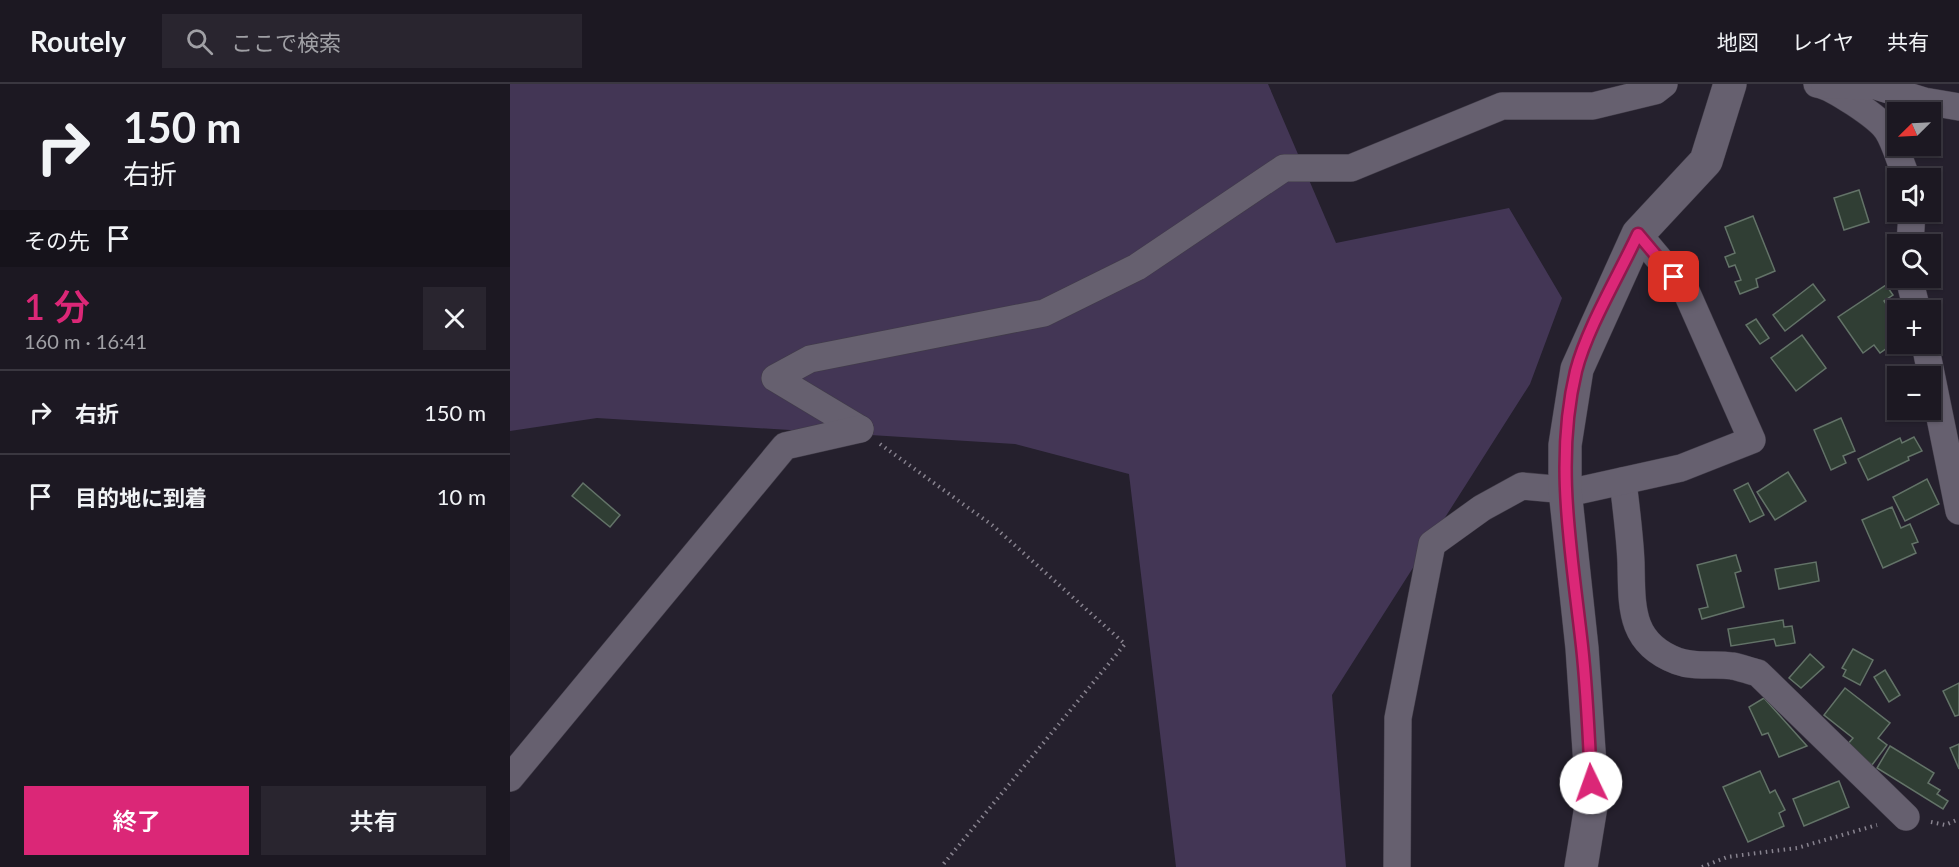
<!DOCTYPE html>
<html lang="ja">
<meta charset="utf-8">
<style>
:root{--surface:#1c1822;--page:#29252f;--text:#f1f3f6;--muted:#a0a0a5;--line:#3a3740;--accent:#db2777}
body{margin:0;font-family:Lato,"Noto Sans JP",sans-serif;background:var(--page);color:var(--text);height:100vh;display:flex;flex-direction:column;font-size:22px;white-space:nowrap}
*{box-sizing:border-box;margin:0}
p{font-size:20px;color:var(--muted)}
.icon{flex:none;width:33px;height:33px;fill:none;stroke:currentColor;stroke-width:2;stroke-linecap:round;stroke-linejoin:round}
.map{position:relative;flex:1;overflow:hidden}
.panel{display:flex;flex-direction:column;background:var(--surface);width:510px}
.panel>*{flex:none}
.hud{background:#1c1822;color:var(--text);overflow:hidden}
.needle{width:39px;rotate:246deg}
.buttons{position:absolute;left:1377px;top:18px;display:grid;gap:12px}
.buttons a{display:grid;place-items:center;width:54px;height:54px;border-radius:0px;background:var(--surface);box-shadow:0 2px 4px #0004,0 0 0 2px var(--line);font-size:30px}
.pin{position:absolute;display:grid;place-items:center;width:51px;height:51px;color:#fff;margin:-26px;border-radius:12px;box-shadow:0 3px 9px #0006}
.me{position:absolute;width:66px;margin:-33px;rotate:357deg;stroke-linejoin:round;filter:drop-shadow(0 0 4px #0008)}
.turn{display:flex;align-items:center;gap:21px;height:126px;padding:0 24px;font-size:27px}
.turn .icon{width:78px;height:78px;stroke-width:2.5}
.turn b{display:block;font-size:42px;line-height:51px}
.then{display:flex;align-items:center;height:57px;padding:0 24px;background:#0003;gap:12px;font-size:22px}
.round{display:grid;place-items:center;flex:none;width:63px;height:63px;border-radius:0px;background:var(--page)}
.overview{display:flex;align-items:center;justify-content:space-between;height:102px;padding:0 24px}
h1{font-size:36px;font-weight:600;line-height:45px;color:var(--accent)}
.button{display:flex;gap:12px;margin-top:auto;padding:12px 24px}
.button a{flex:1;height:69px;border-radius:0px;background:var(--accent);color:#fff;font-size:24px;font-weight:600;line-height:69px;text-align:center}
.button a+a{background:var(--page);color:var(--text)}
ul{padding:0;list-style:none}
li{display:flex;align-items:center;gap:18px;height:84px;padding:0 24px;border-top:2px solid var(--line)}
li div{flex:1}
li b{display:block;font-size:22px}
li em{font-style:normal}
header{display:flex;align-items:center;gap:36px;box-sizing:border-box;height:84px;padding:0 30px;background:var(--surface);border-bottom:2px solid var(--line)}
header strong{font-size:28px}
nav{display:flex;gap:33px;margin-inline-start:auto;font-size:21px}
.search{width:420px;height:54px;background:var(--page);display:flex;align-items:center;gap:15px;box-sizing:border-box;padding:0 21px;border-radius:0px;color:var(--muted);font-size:22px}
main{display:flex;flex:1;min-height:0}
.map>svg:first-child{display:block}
</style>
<header>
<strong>Routely</strong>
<div class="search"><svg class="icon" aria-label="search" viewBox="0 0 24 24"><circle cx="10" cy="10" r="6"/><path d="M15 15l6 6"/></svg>ここで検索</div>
<nav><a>地図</a><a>レイヤ</a><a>共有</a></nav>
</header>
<main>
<section class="panel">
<div class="hud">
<div class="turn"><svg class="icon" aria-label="right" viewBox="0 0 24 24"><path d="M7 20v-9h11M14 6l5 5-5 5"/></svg><div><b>150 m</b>右折</div></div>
<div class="then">その先<svg class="icon" aria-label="arrive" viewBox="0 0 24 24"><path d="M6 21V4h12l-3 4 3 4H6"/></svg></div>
</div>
<div class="overview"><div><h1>1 分</h1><p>160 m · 16:41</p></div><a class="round"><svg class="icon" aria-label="close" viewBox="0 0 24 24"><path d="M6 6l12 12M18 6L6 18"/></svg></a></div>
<ul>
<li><svg class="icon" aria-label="right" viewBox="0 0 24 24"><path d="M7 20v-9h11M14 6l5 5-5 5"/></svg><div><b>右折</b></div><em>150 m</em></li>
<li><svg class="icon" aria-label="arrive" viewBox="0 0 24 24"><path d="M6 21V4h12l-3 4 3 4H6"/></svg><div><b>目的地に到着</b></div><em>10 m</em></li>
</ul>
<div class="button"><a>終了</a><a>共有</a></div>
</section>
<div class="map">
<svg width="1449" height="783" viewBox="0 0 1449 783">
<rect width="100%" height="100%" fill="#25202d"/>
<!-- green -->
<polygon fill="#433655" points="0,0 758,0 826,159 999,124 1052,214 1020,300 822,611 836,783 666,783 619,390 505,360 87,334 0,347"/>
<!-- building -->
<g fill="#303e34" stroke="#637368" stroke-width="1.5">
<polygon points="1349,106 1359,138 1334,146 1324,114"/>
<polygon points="1243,132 1265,187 1246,195 1248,203 1230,210 1225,198 1231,196 1225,181 1219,183 1215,173 1225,169 1215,143"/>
<polygon points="1303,200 1315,216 1275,247 1263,231"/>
<polygon points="1376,201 1383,211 1374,217 1388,238 1388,245 1379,251 1384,259 1370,269 1364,261 1353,269 1328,233"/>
<polygon points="1246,235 1259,254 1250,260 1236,241"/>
<polygon points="1292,251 1316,284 1286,307 1261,274"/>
<polygon points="1331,334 1345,367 1333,372 1336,379 1321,386 1304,346"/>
<polygon points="1404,353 1412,367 1398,373 1399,376 1358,396 1348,375 1390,354 1392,359"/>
<polygon points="1278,388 1296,417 1265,436 1247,408"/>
<polygon points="1417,395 1429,420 1395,437 1383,413"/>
<polygon points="73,399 110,431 100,443 62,412"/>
<polygon points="1238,399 1254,431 1240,438 1224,406"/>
<polygon points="1382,423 1391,444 1400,440 1408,458 1402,460 1406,469 1373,484 1352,436"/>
<polygon points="1226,471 1231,487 1225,489 1234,523 1192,535 1189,525 1198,523 1187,481"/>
<polygon points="1306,478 1309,497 1269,505 1265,485"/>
<polygon points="1273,536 1274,543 1282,542 1285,559 1266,562 1264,555 1221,562 1218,545"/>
<polygon points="1343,565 1363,576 1350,601 1333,592 1336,586 1332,584"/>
<polygon points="1300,570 1314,583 1291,604 1279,594"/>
<polygon points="1375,586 1390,611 1379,618 1364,593"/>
<polygon points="1449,599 1449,631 1445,632 1433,607"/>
<polygon points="1335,604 1380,639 1368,654 1377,661 1362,681 1337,661 1343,654 1314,631"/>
<polygon points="1254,614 1297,662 1269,673 1258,649 1252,651 1239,623"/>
<polygon points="1449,660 1449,685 1440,664"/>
<polygon points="1380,662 1424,689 1418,699 1430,706 1427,710 1438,717 1433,725 1367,684"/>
<polygon points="1250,687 1260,709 1265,706 1275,726 1269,729 1274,742 1238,758 1213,703"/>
<polygon points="1329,697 1339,723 1294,742 1283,715"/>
</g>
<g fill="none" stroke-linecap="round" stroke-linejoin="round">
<!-- street casing -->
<g stroke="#413c48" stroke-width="28">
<g id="street">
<path d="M1307,0C1322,2 1368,33 1377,46C1386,60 1390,79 1397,94"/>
<polyline points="1315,1 1366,2 1414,17 1449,23"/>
<polyline points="1400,160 1402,128"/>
<polyline points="1399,194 1407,226"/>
<polyline points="1415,260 1449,427"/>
<polyline points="350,345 265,294 300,275 534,229 627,183 774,84 841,84 992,22 1083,22 1145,7 1154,0"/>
<path d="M1113,397C1116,424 1120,452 1121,479C1122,522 1119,559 1167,577C1185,584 1204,579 1222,582C1230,583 1239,587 1248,589L1396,733"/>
<polyline points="0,694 275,362 350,345"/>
<polyline points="887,783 888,634 922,460 972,424 1012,402 1067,407 1171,384 1242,356 1176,207 1128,150"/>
</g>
</g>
<!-- secondary casing -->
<g stroke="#413c48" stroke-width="34">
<polyline id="secondary" points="1071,783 1082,716 1080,681 1072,564 1055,406 1055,361 1067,285 1128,150 1196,77 1220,0"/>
</g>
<!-- path -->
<g stroke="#88838f" stroke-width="4" stroke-dasharray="1.5 4.5" stroke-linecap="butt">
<polyline points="370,360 482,441 615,560 431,783"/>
<polyline points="1421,738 1435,741 1449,735"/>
<polyline points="1192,783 1217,773 1287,764 1367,741"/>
</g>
<!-- street -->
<use href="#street" stroke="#66606f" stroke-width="27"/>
<!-- secondary -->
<use href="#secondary" stroke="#66606f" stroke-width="33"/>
</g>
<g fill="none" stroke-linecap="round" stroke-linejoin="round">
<!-- route casing -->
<g stroke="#8e194d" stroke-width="15">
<path id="route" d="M1081,699C1079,653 1077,607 1072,562C1062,471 1044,378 1066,287C1077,244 1109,191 1128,150L1164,193"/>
</g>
<!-- route -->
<use href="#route" stroke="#db2777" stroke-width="10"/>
</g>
</svg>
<div class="buttons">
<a><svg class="needle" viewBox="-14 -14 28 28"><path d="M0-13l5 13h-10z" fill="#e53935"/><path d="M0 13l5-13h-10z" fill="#a0a0a5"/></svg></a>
<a><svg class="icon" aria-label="sound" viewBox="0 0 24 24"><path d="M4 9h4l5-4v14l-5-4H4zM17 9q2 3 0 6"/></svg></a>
<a><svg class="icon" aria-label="search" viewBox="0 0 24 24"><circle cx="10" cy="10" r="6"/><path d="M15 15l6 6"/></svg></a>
<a>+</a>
<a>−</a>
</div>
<div class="pin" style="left:1164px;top:193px;background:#d93025"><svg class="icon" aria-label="arrive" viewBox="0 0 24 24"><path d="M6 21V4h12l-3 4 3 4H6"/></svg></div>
<svg class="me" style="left:1081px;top:699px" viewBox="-20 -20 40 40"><circle r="19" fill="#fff"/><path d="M0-13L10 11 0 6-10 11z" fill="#db2777"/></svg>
</div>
</main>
